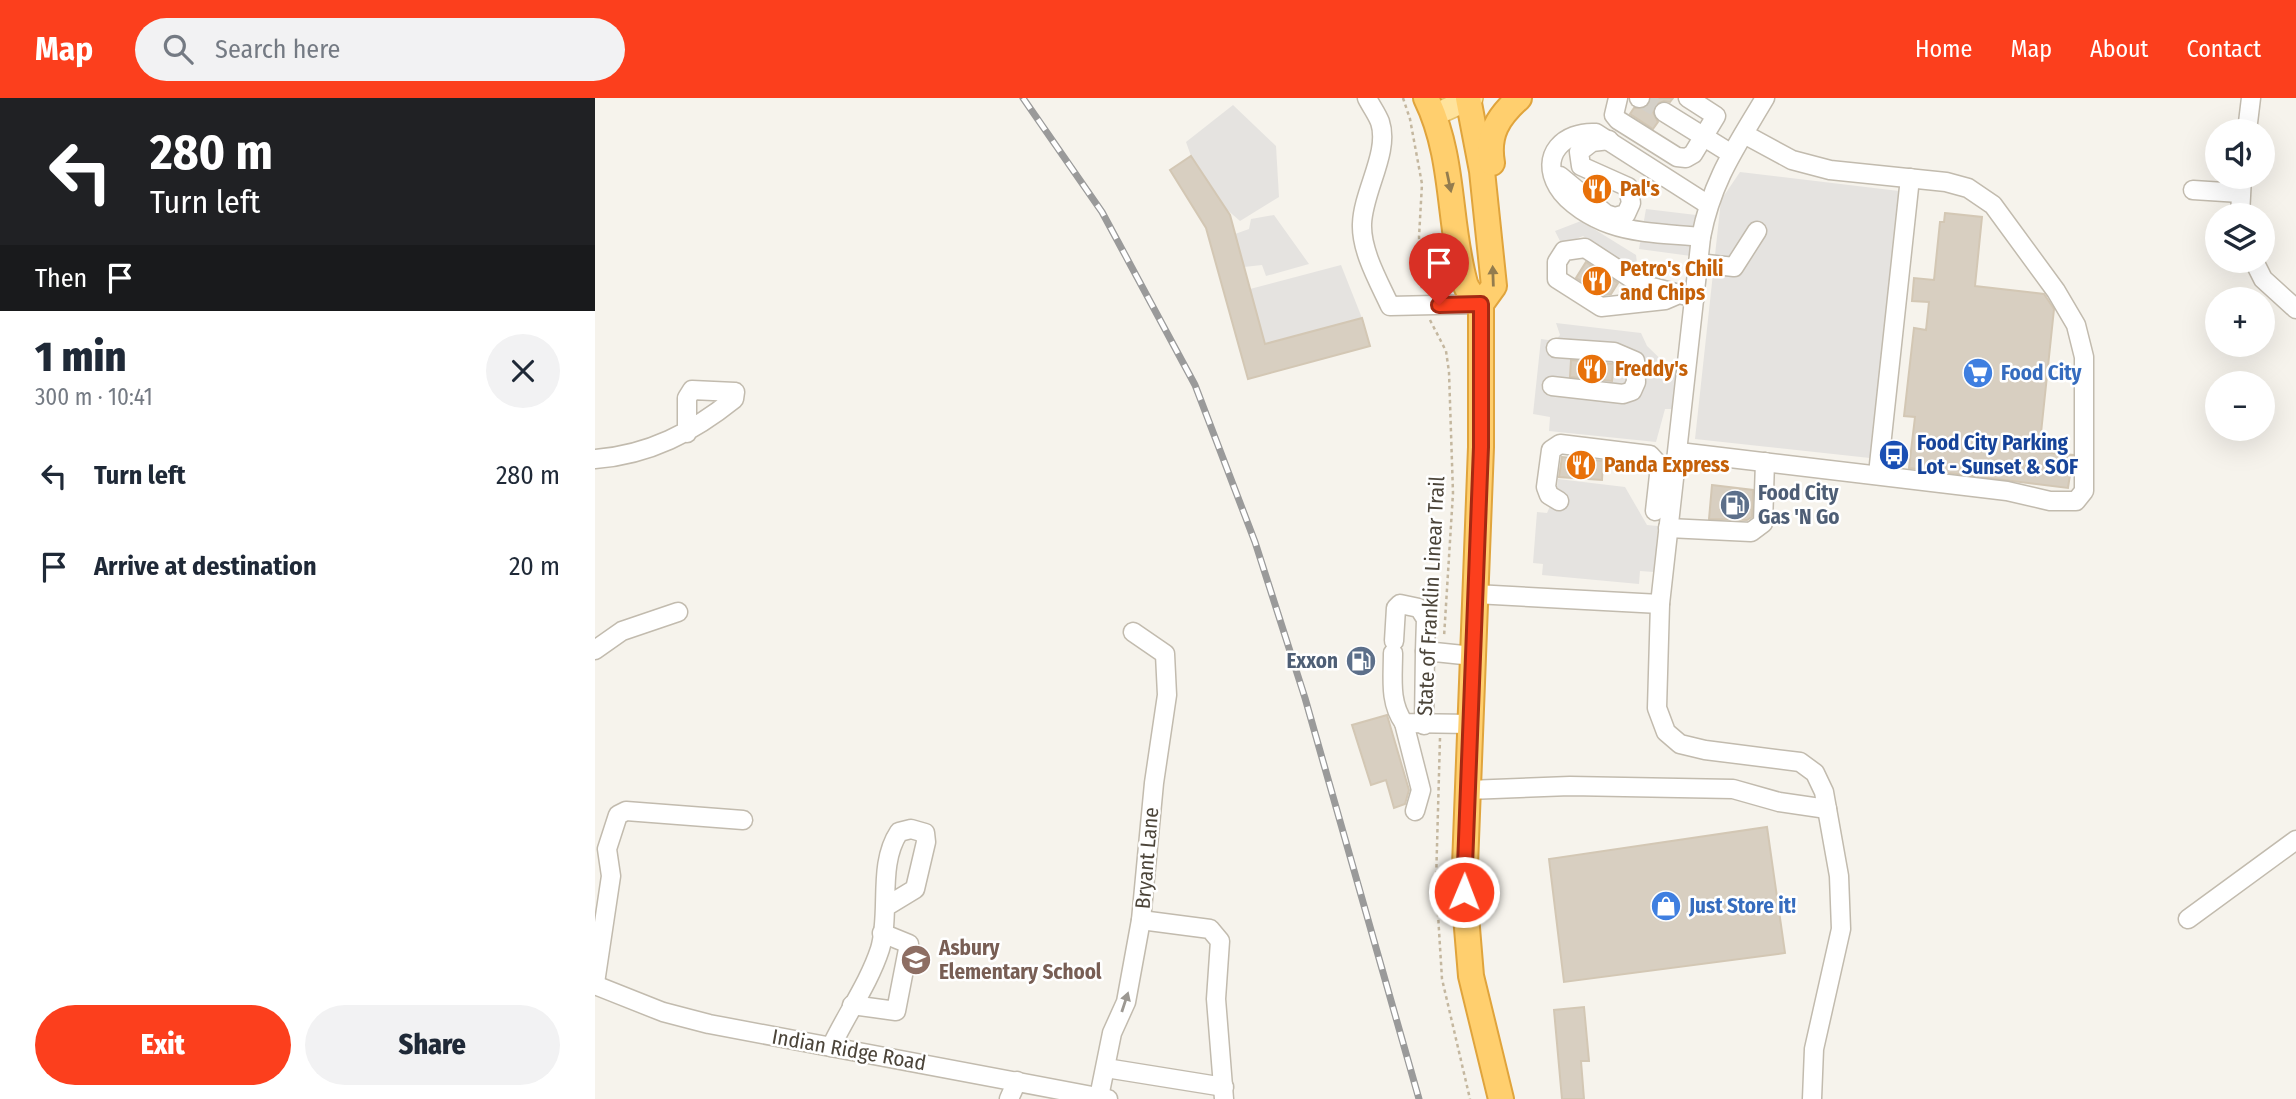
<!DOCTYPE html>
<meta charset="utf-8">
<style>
:root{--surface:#fff;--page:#f2f2f3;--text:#1f2937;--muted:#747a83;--accent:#fc3f1d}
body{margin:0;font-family:"Fira Sans Condensed",sans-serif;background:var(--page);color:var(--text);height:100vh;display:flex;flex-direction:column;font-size:26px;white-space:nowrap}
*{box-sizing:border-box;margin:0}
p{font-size:23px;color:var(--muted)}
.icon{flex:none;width:38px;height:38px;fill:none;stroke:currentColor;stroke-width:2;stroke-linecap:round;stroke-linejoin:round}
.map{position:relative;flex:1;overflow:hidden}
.panel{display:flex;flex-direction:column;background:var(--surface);width:595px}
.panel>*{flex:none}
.top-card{background:#202124;color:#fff;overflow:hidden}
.tools{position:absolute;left:1610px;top:21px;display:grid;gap:14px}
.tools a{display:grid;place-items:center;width:70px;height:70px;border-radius:50%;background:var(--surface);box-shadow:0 7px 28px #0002;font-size:35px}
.pin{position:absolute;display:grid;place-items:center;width:60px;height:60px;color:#fff;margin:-72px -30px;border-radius:50% 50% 50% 0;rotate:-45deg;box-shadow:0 0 7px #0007}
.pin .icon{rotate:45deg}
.me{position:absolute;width:77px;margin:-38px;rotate:1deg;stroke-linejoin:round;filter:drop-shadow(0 0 5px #0008)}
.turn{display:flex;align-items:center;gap:24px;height:147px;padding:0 35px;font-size:32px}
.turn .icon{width:91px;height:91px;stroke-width:2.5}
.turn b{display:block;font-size:49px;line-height:60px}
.then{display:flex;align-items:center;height:66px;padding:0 35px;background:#0003;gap:14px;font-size:26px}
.round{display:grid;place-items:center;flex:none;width:74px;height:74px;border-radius:37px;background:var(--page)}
.headline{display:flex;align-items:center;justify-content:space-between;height:119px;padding:0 35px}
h1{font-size:42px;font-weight:800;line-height:52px}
.primary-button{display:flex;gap:14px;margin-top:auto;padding:14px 35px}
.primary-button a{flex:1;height:80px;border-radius:42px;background:var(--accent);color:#fff;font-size:28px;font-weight:800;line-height:80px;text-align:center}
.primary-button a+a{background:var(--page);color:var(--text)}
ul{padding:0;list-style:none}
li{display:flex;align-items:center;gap:21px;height:91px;padding:0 35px}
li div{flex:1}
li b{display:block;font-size:26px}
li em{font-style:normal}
header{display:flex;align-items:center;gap:42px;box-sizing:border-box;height:98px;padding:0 35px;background:var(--accent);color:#fff}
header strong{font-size:33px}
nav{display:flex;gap:38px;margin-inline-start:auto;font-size:24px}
.search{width:490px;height:63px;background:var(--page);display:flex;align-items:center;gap:18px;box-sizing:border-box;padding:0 24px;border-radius:38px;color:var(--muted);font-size:26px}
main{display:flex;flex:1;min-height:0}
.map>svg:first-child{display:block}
</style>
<header>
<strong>Map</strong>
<div class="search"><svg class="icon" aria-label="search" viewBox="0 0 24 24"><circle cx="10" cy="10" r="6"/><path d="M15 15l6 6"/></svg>Search here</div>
<nav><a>Home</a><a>Map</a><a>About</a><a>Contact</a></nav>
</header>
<main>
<section class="panel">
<div class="top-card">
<div class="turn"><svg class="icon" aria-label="left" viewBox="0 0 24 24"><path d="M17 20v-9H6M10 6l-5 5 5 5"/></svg><div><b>280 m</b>Turn left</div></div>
<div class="then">Then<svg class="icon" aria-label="arrive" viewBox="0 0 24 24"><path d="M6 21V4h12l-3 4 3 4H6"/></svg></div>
</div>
<div class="headline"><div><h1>1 min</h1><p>300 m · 10:41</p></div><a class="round"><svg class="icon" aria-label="close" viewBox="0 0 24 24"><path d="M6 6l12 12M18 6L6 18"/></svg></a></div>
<ul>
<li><svg class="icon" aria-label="left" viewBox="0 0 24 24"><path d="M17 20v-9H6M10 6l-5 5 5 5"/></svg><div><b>Turn left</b></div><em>280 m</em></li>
<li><svg class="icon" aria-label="arrive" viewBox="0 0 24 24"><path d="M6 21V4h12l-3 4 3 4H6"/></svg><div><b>Arrive at destination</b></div><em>20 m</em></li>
</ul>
<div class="primary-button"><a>Exit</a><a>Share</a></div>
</section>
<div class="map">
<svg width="1701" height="1001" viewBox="0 0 1701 1001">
<rect width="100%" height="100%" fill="#f6f3ec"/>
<!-- parking -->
<g fill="#e5e3e0">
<polygon points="638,7 681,48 684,99 645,123 630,110 596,58 591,44"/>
<polygon points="1145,74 1304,93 1275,360 1100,341 1126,102"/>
<polygon points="1051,111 1101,117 1096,158 1044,151"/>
<polygon points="679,117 714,166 671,178 667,167 649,169 640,136 654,131 656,121"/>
<polygon points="986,123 1041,157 1043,173 988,138 967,147 960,133"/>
<polygon points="746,167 767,220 670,246 655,191"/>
<polygon points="961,225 1046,235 1052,248 1083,278 1081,311 1070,311 1061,344 954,333 955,319 938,316 946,241 960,243 965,237"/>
<polygon points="963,381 1030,389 1052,427 1063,428 1059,474 1045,473 1044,486 947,477 948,466 938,465 942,414 952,415 961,395"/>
</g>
<!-- building -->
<g fill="#d8cfc1" stroke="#d3c7b4" stroke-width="2">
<polygon points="1056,0 1078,0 1075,4 1069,3 1060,7 1058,14 1063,24 1058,31 1035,16 1039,10 1051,9"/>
<polygon points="596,58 635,117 670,246 767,220 775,248 653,281 611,130 575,72"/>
<polygon points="1350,115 1387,119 1380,188 1449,196 1459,211 1444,354 1478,357 1473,390 1314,370 1320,319 1309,318 1319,230 1331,232 1334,204 1317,203 1319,180 1339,182 1345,124 1349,124"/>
<polygon points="991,164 1023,185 1016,196 1009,197 981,180"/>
<polygon points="976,262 1019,266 1017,283 975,279"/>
<polygon points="967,359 1008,363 1007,382 964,379"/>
<polygon points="1117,387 1158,392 1157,419 1152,422 1114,421"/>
<polygon points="792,617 814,692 810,706 799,710 791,682 776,687 757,627"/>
<polygon points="1172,729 1190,855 969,884 954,761"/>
<polygon points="989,909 994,963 986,963 989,1001 967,1001 959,912"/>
</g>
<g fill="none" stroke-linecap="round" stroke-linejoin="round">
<!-- minor-tunnel -->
<polyline stroke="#d4d0c8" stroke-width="18" stroke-dasharray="18 9" stroke-linecap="butt" points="1045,0 1069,14"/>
<!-- minor casing -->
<g stroke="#c2bbae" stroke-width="21">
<g id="minor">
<path d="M772,0C776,8 782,16 785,24C795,54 768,93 767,126C766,153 784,184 795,208L886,206"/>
<polyline points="1023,0 1019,17 1023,22 1082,59 1091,60 1098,56 1121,18 1093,0"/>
<polyline points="1044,0 1045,0"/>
<path d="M1170,0C1141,49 1117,82 1106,139L1065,506L1062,610L1071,634L1085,646L1110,652L1205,664L1220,675L1229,694L1244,778L1246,831L1219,951L1217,1001"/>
<polyline points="1069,14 1135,55"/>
<polyline points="1652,33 1656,0"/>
<polyline points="965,78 1011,116 1020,119 1031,116 1036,105 1033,89 986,68 984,54 997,44 1014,42"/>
<polyline points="1598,92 1645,95"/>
<polyline points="1645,117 1647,79"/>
<path d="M1106,139C1077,136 1043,136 1015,126C998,120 973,106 963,89C944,57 969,33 1001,35L1112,106"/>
<polyline points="1659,163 1668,181 1701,211"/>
<polyline points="1103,165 1139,169 1162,133"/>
<polyline points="1084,196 1070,202 1006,209 962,181 962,164 969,153 990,150 1045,186 1100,200"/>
<polyline points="957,288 1028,296 1037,293 1041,284 1040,263 1019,254 961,250"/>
<polyline points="1084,354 1412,393 1455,403 1481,403 1489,393 1489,259 1481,227 1461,193 1398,107 1373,90 1351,84 1235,72 1197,62 1149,36"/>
<path d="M0,361C54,357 98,334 139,301L140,294L97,292L92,300V335"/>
<polyline points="1283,376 1315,80"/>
<polyline points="964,403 954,397 951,389 956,352 965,346 1055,357 1065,368 1060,413"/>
<polyline points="1073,430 1156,434 1168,425 1170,364"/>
<polyline points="880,496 1065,506"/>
<polyline points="799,543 801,510 805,506 824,510 831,521 830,553 878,558"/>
<polyline points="0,552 27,533 83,514"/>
<path d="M798,555C798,580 794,604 809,625L876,626"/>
<polyline points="809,625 826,692 820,713"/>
<polyline points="829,627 830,553"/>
<polyline points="873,692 975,688 1138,691 1184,704 1232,711"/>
<polyline points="1593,821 1701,742"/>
<polyline points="546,822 615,831 625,843 621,901 629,1001"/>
<polyline points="0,885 16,778 12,751 23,717 31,713 148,722"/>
<polyline points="0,887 68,914 114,926 513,1001"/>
<polyline points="257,907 301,913 314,846 287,835"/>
<path d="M236,949C251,917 274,885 285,851C296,814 282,767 304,734L316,731L330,735L331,744L320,791L292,808"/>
<polyline points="511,970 629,989"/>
<polyline points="504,999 517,935 531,904 546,822 559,685 572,597 570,556 538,534"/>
<polyline points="414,1001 422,983"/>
</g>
</g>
<!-- major casing -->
<g stroke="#e6c16a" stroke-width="24">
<polyline id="major" points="839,17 877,0"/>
</g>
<!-- highway casing -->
<g stroke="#e0a43c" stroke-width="28">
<g id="highway">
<path d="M831,0C860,59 853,125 870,185C872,193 880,200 886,206"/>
<polyline points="873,0 887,73 899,188 886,206 886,349 869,794 876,878 906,1001"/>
<path d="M897,65C892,36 903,19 924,0"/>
</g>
</g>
<!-- path -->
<g stroke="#c4b79f" stroke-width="2.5" stroke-dasharray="3.5 3.5" stroke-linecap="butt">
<polyline points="808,0 815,21 827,86 824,139 827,192"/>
<polyline points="835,222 851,253 854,274 858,395 849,539"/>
<polyline points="845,640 841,784 847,881 875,1001"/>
</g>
<!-- minor -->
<use href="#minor" stroke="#fff" stroke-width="18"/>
<!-- major -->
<use href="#major" stroke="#ffe39c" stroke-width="21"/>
<!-- highway -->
<use href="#highway" stroke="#ffcf6e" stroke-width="24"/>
<!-- rail casing -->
<g stroke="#9a9a9a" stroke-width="7">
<polyline id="rail" points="428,0 507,114 600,287 660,444 710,600 824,1001"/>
</g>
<!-- rail -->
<use href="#rail" stroke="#fff" stroke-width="4.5" stroke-dasharray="13" stroke-linecap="butt"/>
</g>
<!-- one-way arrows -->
<defs><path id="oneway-solid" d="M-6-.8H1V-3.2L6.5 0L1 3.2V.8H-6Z" transform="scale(1.75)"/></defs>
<g fill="#937c4e">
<use href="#oneway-solid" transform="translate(854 84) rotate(78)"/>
<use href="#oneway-solid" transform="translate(898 178) rotate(-92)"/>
</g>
<use fill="#9c9892" href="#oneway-solid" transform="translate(530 904) rotate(-72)"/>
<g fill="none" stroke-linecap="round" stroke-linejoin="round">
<!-- route casing -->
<g stroke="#a42913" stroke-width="18">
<polyline id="route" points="844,207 886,206 886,349 869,794"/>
</g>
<!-- route -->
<use href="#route" stroke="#fc3f1d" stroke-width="12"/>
</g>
<!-- icons -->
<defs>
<g id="restaurant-disc" transform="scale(1.575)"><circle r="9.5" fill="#e8710a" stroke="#fff"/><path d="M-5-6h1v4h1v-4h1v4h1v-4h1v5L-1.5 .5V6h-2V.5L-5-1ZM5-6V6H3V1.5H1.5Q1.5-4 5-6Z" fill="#fff"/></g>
<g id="supermarket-disc" transform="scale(1.575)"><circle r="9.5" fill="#3f7fe0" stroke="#fff"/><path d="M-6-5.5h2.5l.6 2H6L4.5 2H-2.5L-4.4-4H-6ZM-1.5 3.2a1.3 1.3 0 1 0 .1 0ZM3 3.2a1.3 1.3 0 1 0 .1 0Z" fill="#fff"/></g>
<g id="bus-disc" transform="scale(1.575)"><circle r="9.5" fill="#1a4fb4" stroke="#fff"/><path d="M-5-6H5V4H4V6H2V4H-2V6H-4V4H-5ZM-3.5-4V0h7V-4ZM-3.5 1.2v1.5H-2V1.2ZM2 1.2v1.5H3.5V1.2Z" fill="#fff"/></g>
<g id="fuel-disc" transform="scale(1.575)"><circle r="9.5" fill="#5c6f8a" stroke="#fff"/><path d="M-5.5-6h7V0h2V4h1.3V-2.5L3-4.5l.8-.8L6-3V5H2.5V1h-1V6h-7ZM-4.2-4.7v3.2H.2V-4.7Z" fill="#fff"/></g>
<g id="shop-disc" transform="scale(1.575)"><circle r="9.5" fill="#3f7fe0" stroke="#fff"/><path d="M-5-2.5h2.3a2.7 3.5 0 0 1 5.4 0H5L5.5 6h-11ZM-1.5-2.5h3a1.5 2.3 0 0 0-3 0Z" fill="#fff"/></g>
<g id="school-disc" transform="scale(1.575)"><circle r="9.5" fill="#8d6e63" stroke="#fff"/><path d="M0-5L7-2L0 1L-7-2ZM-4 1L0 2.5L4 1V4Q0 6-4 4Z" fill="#fff"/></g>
</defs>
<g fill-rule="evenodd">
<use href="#restaurant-disc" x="1002" y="91"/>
<use href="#restaurant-disc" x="1002" y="183"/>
<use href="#restaurant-disc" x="997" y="271"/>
<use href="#supermarket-disc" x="1383" y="275"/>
<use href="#bus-disc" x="1299" y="357"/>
<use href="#restaurant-disc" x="986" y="367"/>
<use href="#fuel-disc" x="1140" y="407"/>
<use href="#fuel-disc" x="766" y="563"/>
<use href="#shop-disc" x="1071" y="808"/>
<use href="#school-disc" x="321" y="862"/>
</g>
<g text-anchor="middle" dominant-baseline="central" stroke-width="5" stroke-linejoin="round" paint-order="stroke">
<!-- food labels -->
<g font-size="21" font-weight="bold" fill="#c56008" stroke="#fff" text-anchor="start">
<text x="1025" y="91">Pal's</text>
<text x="1025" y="171">Petro's Chili<tspan x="1025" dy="24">and Chips</tspan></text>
<text x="1020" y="271">Freddy's</text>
<text x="1009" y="367">Panda Express</text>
</g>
<!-- shop labels -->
<g font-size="21" font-weight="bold" fill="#366cbe" stroke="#fff" text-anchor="start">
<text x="1406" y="275">Food City</text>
<text x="1094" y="808">Just Store it!</text>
</g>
<!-- transit labels -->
<g font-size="21" font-weight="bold" fill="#164399" stroke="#fff" text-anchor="start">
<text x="1322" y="345">Food City Parking<tspan x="1322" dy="24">Lot - Sunset &amp; SOF</tspan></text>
</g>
<!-- service labels -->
<g font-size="21" font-weight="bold" fill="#4e5e75" stroke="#fff" text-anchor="start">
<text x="1163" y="395">Food City<tspan x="1163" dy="24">Gas 'N Go</tspan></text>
<text x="743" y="563" text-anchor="end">Exxon</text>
</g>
<!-- street labels -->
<g font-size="21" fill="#4b4439" stroke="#fff">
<text transform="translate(836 498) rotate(-87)">State of Franklin Linear Trail</text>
<text transform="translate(552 760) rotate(-85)">Bryant Lane</text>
<text transform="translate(254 952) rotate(10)">Indian Ridge Road</text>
</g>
<!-- education labels -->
<g font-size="21" font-weight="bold" fill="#785e54" stroke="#fff" text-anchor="start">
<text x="344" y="850">Asbury<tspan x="344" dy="24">Elementary School</tspan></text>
</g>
</g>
</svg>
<div class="tools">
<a><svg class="icon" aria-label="sound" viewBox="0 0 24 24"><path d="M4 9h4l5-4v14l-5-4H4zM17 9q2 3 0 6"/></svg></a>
<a><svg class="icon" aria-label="layers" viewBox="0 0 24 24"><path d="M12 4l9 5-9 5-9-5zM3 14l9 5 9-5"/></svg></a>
<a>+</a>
<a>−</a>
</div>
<div class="pin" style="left:844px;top:207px;background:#d93025"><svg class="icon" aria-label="arrive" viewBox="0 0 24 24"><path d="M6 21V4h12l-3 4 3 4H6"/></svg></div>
<svg class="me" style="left:869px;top:794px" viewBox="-20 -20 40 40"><circle r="17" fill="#fc3f1d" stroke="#fff" stroke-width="3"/><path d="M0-11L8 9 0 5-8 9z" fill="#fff"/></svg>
</div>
</main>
